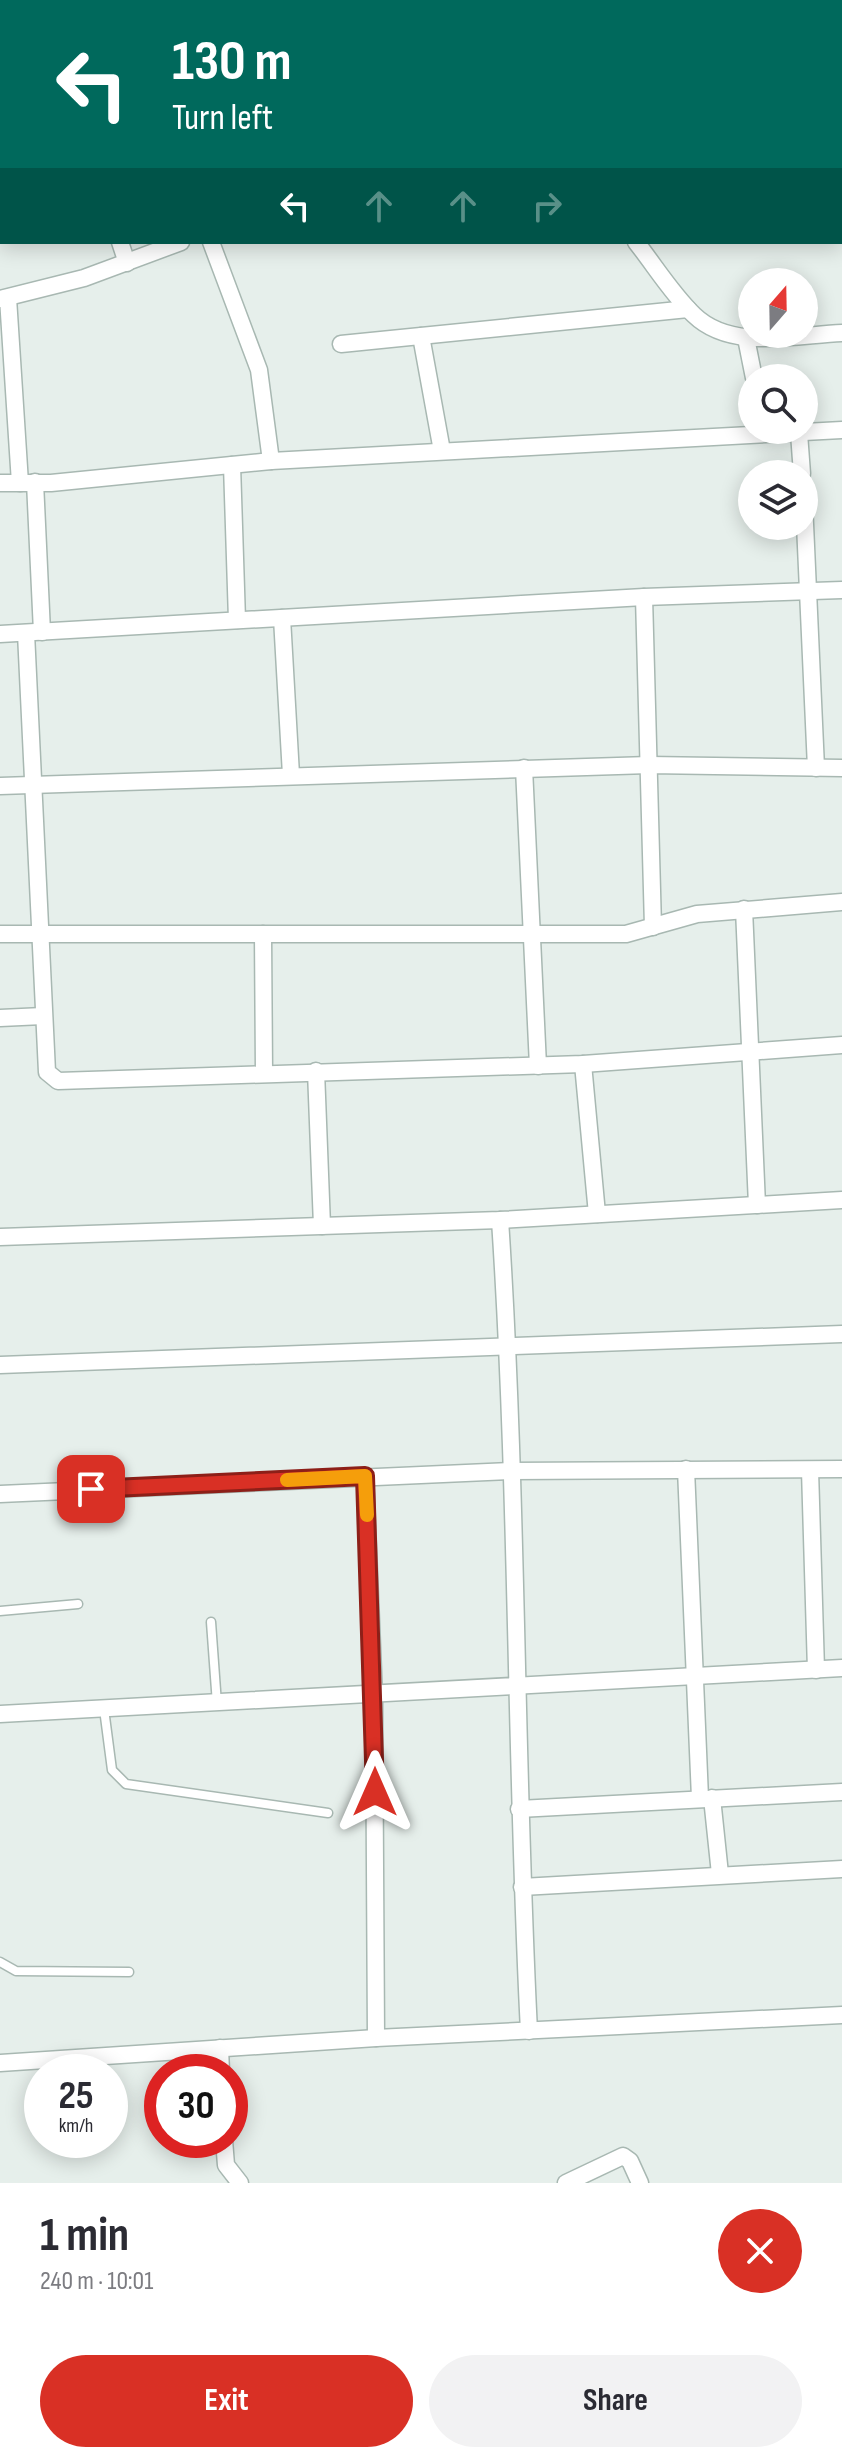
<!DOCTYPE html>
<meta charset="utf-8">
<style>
:root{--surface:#fff;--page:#f2f2f3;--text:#2b2b33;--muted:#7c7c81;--accent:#d93025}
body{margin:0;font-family:"Sofia Sans Condensed",sans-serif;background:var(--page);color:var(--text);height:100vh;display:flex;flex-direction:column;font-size:30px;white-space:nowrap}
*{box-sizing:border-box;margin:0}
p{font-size:26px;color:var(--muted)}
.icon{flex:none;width:44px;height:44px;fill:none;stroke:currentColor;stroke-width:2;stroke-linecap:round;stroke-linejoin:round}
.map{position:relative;height:2183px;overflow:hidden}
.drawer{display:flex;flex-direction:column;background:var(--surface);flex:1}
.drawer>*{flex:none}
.guide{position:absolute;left:0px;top:0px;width:842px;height:244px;box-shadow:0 4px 20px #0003;background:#00695c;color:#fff;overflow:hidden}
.needle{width:52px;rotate:20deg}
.tools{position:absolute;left:738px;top:268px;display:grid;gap:16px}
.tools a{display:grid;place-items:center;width:80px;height:80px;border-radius:50%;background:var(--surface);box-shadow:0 4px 20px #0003;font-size:40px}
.speed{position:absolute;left:24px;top:2054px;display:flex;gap:16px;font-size:40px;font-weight:700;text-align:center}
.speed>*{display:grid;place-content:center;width:104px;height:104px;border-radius:50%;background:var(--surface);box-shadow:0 4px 20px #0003;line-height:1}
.speed small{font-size:20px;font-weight:400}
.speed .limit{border:12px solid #d22;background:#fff;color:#111}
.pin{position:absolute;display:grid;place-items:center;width:68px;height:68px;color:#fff;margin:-34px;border-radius:16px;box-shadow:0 4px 12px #0006}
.me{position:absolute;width:88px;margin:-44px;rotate:0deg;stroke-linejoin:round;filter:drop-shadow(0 0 6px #0008)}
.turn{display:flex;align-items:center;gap:28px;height:168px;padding:0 40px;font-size:36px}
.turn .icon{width:104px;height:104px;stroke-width:2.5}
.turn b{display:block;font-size:56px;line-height:68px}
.lanes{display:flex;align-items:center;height:76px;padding:0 40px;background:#0003;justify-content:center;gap:40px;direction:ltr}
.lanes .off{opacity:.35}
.round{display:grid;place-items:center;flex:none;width:84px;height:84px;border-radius:42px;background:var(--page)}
.headline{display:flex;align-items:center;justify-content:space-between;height:136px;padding:0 40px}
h1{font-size:48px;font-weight:700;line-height:60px}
.cta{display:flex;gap:16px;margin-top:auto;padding:16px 40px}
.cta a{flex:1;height:92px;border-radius:48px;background:var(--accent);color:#fff;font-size:32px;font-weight:700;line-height:92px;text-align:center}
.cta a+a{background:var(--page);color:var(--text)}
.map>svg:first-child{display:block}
</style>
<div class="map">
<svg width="842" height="2183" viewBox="0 0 842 2183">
<rect width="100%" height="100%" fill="#e6efeb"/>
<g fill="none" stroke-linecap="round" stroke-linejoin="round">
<!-- lane casing -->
<g stroke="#a8b8b2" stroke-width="11">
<g id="lane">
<polyline points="704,0 706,2"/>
<polyline points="0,1611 78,1604"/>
<polyline points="211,1622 217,1704"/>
<polyline points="104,1709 112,1770 126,1784 328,1813"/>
<polyline points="0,1962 16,1971 129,1972"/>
</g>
</g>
<!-- street casing -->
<g stroke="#a8b8b2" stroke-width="19">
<g id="street">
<polyline points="79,0 79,2"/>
<polyline points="172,0 172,2"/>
<polyline points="250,2 253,0"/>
<polyline points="546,2 548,0"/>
<polyline points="0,44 2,44"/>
<polyline points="840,78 842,77"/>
<polyline points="840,123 842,125"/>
<polyline points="0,187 2,187"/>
<polyline points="120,242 127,263"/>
<polyline points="211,242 259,370 271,461"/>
<path d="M636,242C655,266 672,294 694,315C731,351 795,335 842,333"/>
<polyline points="8,298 20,483"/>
<polyline points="0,299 84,278 181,242"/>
<polyline points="421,336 442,451"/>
<polyline points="746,338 754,378"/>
<polyline points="341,344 688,309"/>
<polyline points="799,433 802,474"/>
<polyline points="232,465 237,620"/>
<polyline points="35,482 42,632"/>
<polyline points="0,483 51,483 271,461 842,430"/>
<polyline points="804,502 816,768"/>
<polyline points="644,597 653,927"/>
<polyline points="282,618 291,775"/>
<polyline points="26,633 47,1072 58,1081 583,1064 842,1045"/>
<polyline points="0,634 644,597 842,590"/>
<polyline points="524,768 538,1066"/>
<polyline points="0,786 649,765 842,768"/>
<polyline points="744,909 757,1205"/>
<polyline points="0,934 626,934 697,914 842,902"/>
<polyline points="263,934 264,1073"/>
<polyline points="0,1018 43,1016"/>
<polyline points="583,1064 597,1214"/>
<polyline points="316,1071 322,1226"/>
<path d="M500,1220C518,1490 515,1760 529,2031"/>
<polyline points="0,1237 500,1220 842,1200"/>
<polyline points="0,1365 842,1334"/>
<polyline points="686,1469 700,1798"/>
<polyline points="810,1470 816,1670"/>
<polyline points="365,1476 374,1696 376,2038"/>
<polyline points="0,1494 511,1471 842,1469"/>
<polyline points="0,1714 842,1668"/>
<polyline points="712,1798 720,1874"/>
<polyline points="519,1809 842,1792"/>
<polyline points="522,1887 842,1869"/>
<polyline points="220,2048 221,2072"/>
<polyline points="0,2063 376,2038 842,2015"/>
<polyline points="224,2140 226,2165 240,2183"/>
<polyline points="566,2183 623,2156 630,2161 640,2183"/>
</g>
</g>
<!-- lane -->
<use href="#lane" stroke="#fff" stroke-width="8"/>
<!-- street -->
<use href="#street" stroke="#fff" stroke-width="16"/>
</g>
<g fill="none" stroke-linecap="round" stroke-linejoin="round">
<!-- route casing -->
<g stroke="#8d1f18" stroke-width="20">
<polyline id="route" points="91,1489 365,1476 375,1792"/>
</g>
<!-- route -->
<use href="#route" stroke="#d93025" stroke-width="14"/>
<!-- slow -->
<polyline stroke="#f59e0b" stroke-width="14" points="287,1480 365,1476 367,1515"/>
</g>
</svg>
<div class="tools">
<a><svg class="needle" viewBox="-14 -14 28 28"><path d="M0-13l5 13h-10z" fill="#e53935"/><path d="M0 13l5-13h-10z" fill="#7c7c81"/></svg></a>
<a><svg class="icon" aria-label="search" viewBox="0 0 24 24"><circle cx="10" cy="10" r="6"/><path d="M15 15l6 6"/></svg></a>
<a><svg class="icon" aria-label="layers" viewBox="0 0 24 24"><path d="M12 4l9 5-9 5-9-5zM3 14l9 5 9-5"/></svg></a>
</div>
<div class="speed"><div>25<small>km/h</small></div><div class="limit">30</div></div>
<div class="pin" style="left:91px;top:1489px;background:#d93025"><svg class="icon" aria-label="arrive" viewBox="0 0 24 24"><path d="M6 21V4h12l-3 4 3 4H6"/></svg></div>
<svg class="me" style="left:375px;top:1792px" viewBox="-20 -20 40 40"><path d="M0-17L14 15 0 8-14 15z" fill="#d93025" stroke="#fff" stroke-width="4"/></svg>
<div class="guide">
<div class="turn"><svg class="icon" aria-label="left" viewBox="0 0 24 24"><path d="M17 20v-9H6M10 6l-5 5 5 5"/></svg><div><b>130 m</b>Turn left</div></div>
<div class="lanes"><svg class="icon" aria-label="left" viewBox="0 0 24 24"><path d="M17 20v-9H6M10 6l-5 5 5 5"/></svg><svg class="icon off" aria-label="ahead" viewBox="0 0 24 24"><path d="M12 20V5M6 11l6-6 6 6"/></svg><svg class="icon off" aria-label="ahead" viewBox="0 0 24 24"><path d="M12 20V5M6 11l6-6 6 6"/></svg><svg class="icon off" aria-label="right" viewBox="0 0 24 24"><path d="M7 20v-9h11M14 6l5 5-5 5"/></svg></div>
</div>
</div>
<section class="drawer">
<div class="headline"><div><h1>1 min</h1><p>240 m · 10:01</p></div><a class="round" style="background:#d93025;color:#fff"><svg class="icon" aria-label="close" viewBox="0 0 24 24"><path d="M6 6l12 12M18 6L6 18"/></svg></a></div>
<div class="cta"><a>Exit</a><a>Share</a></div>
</section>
